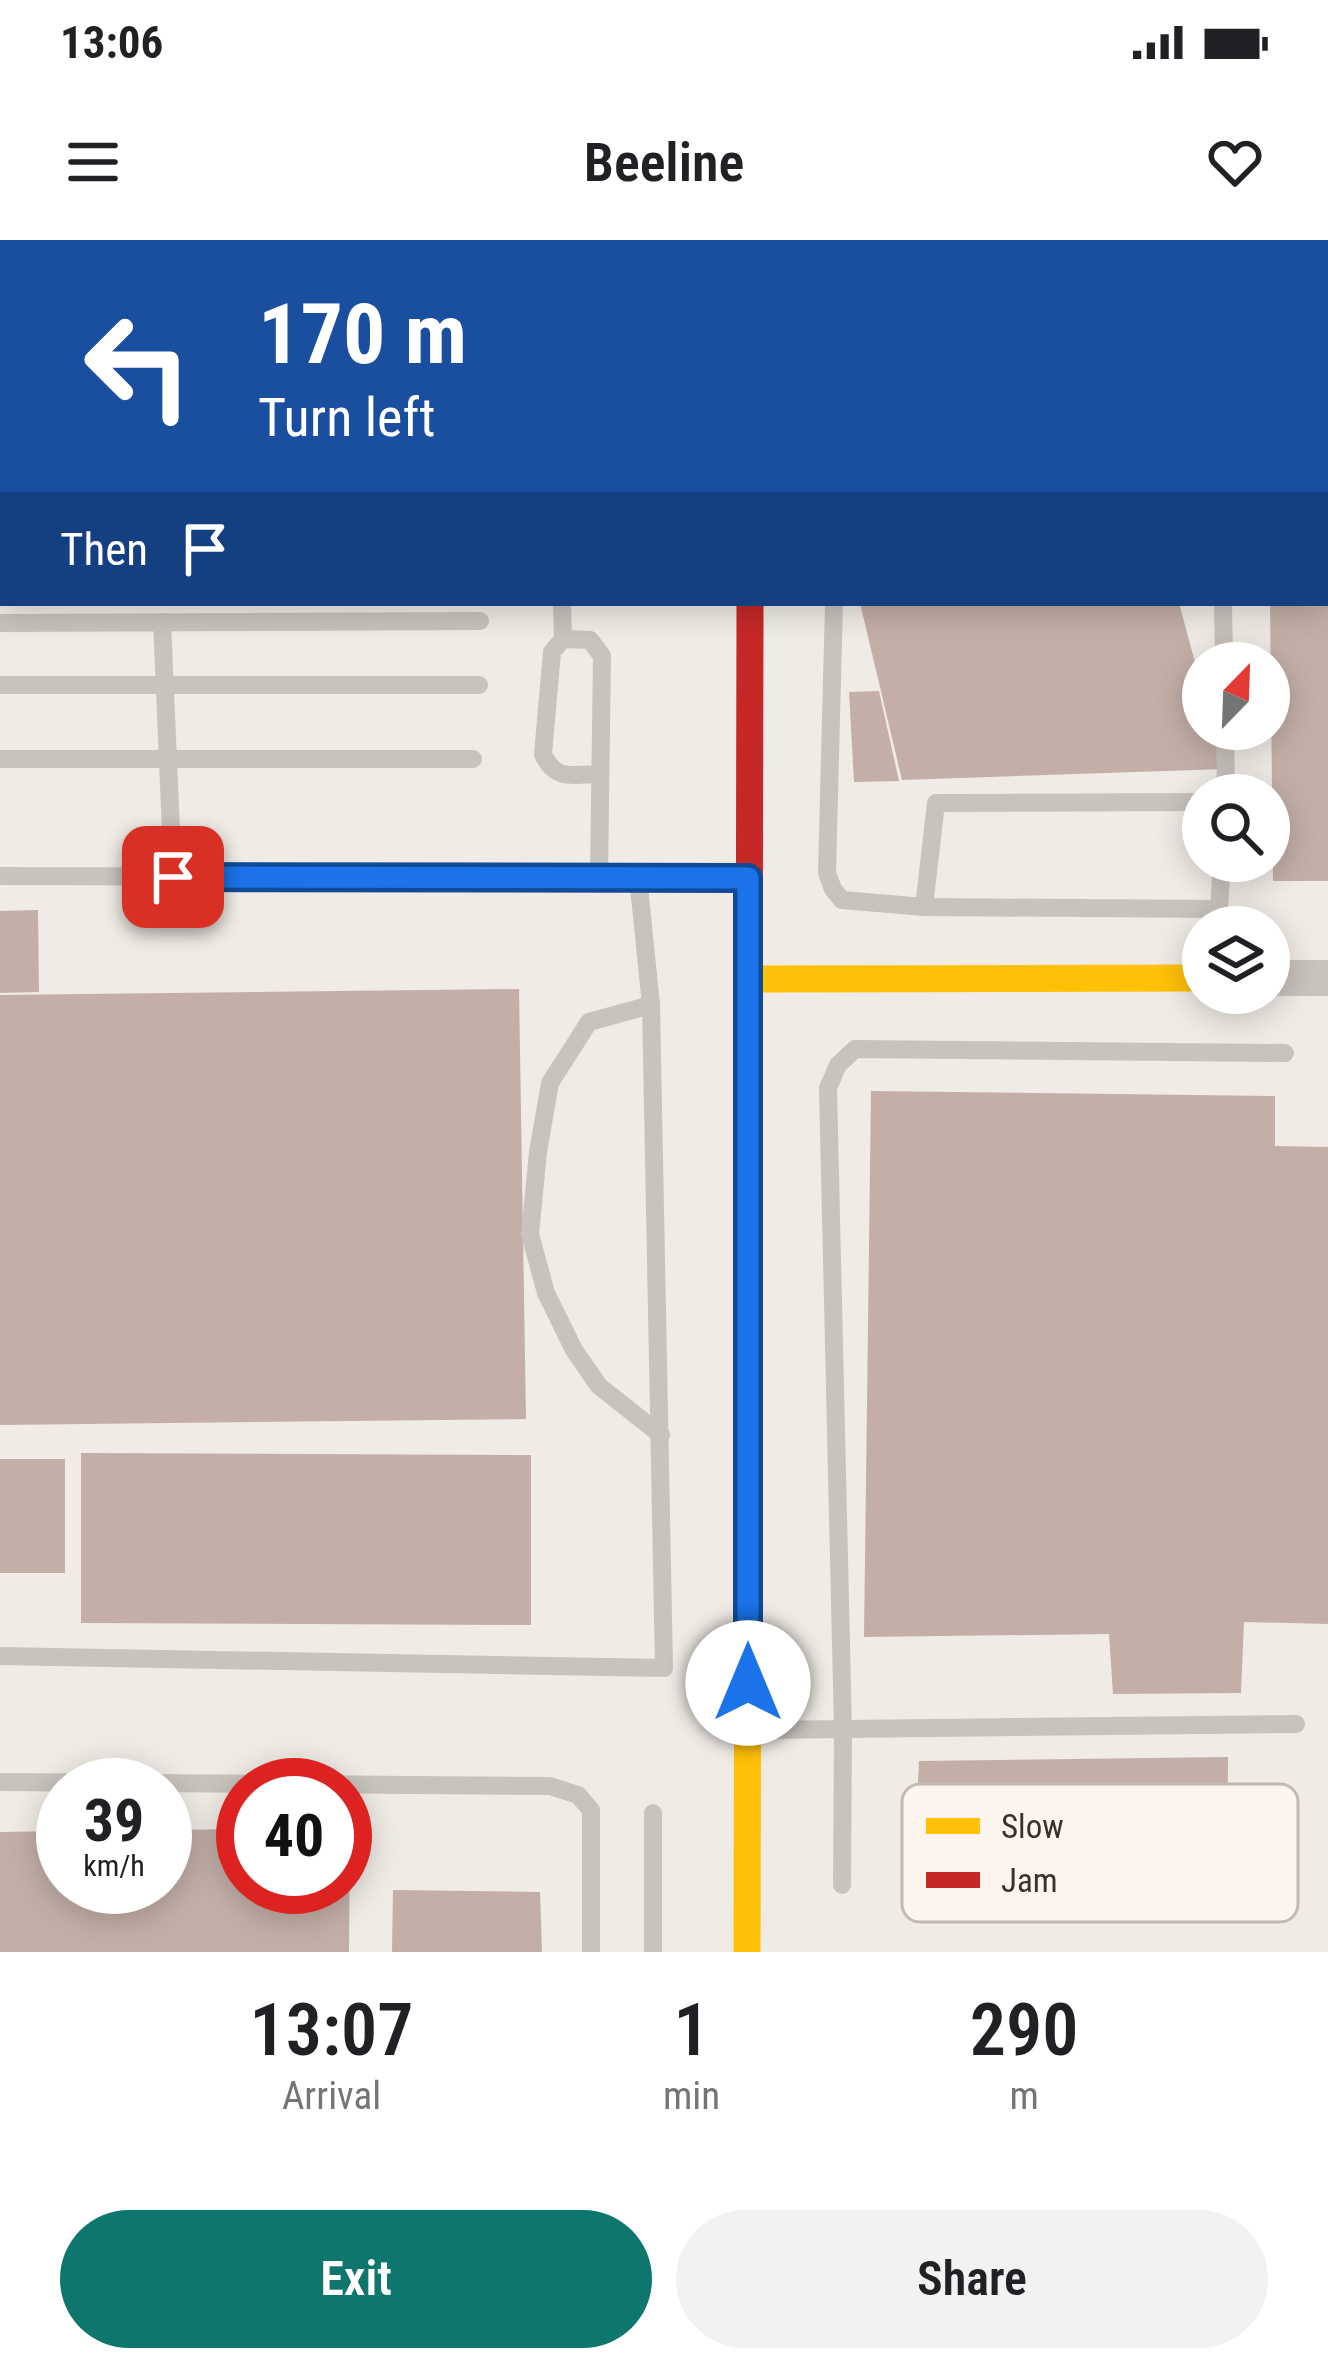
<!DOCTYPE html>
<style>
:root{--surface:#fff;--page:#f2f2f2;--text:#202124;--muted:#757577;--accent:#0f766e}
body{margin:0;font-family:"Roboto Condensed",sans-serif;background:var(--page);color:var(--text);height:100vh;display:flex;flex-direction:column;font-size:45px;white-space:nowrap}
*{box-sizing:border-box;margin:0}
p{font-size:39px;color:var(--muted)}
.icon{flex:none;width:66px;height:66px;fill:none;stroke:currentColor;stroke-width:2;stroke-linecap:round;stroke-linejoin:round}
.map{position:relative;height:1712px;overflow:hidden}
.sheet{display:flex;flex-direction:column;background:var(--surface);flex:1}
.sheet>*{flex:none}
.guide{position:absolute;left:0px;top:0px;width:1329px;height:366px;box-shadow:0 6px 30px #0003;background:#1a4fa0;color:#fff;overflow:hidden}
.needle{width:78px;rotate:23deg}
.fabs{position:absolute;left:1182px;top:402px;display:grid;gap:24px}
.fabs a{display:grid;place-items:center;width:108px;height:108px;border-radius:50%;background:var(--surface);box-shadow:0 6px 30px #0003;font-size:60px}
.speed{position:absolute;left:36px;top:1518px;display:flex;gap:24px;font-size:60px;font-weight:700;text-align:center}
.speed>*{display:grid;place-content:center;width:156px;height:156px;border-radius:50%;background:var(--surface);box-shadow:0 6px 30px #0003;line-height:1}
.speed small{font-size:30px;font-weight:400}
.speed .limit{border:18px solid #d22;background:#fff;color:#111}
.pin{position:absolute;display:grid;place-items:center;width:102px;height:102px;color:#fff;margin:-51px;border-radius:24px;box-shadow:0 6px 18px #0006}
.me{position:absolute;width:132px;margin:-66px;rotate:0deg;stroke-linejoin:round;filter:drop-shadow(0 0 9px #0008)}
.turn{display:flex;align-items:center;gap:42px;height:252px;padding:0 60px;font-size:54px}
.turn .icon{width:156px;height:156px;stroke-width:2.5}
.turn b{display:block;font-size:84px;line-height:102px}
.then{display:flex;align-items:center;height:114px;padding:0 60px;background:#0003;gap:24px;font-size:45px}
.eta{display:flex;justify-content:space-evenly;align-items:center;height:204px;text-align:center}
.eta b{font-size:72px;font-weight:600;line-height:84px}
.action{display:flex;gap:24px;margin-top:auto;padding:24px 60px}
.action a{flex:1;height:138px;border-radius:72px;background:var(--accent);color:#fff;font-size:48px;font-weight:600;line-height:138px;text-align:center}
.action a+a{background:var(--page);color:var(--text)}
.status{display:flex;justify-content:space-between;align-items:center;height:84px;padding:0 60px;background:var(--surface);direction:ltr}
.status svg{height:33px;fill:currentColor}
header{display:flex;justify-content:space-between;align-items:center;height:156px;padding:0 60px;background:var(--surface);font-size:54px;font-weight:600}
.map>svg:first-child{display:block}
</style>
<div class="status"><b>13:06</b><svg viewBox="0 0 49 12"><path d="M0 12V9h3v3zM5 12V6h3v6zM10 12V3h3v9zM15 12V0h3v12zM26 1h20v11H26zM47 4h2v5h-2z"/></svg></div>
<header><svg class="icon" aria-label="menu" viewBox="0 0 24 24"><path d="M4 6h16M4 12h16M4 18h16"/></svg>Beeline<svg class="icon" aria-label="heart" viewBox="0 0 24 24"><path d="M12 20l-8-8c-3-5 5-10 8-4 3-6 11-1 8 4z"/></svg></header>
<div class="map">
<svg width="1328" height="1712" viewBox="0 0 1328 1712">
<rect width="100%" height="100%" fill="#f0ebe5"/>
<!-- green -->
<polygon fill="#d1d6bf" points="0,0 702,0 702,3 3,3 3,287 0,287"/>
<!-- building -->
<g fill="#c3afa7">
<polygon points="860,363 1179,363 1203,452 1203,489 1213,489 1224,529 902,540"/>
<polygon points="1270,363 1328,363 1328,641 1273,641"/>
<polygon points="879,451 899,541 854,542 849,452"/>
<polygon points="38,670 39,752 0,753 0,671"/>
<polygon points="519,749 526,1179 0,1185 0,755"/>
<polygon points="871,851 1275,856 1275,906 1328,907 1328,1384 1244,1382 1241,1453 1113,1454 1109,1394 864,1397"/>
<polygon points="81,1213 531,1215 531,1385 81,1383"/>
<rect x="0" y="1219" width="65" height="114"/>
<polygon points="1228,1517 1227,1658 912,1660 919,1521"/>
<polygon points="345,1588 350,1588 349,1712 0,1712 0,1592 63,1591 63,1647 165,1647 165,1590 243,1589 243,1647 345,1647"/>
<polygon points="393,1650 540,1652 542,1712 392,1712"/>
</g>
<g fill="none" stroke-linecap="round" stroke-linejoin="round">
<!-- lane -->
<g stroke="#c9c3be" stroke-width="18">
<polyline points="831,0 831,3"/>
<polyline points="1326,84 1328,84"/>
<polyline points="0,317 3,316"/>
<polyline points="562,363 563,399"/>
<polyline points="834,363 827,633 833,649 842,660 924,667 936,563 1203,562"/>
<polyline points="1223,363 1224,423"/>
<polyline points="162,382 173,637"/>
<polyline points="0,383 480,381"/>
<polyline points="0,445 479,445"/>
<polyline points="1225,489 1226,555"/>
<polyline points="0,519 473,519"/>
<polyline points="0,636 744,638"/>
<path d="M599,636L602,416L590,400L563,399L552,412L543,514C555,542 574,534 600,534"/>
<polyline points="924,667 1219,669 1219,687"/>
<polyline points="1219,669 1222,621"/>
<polyline points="651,765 589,782 550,843 538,912 530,994 546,1053 574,1110 599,1146 661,1195"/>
<polyline points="0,1416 664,1428 651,765 638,637"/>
<polyline points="753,1490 1296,1484"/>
<polyline points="0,1542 550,1546 578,1555 591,1570 591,1712"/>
<polyline points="842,1645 843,1490 828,848 838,825 855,809 1285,813"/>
<polyline points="653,1712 653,1573"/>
</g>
<!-- street -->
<g stroke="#c9c3be" stroke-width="36">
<polyline points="751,3 751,0"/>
<polyline points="1269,738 1328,738"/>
</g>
<!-- slow -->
<g stroke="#ffc107" stroke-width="27">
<polyline points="748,739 1203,738"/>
<polyline points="747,1712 749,857"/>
</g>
<!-- jam -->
<polyline stroke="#c62828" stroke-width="27" points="749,857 750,363"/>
</g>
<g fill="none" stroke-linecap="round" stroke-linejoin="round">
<!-- route casing -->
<g stroke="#114b97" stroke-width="30">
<polyline id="route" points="173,637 748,638 748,1443"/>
</g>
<!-- route -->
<use href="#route" stroke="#1a73e8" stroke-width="21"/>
</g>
<!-- legend -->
<rect x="902" y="1544" width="396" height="138" rx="18" fill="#fbf5ee" stroke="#c1bab4" stroke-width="3"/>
<rect x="926" y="1578" width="54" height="16" fill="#ffc107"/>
<rect x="926" y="1632" width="54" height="16" fill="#c62828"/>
<g font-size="33" fill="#3b302b">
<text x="1001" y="1598">Slow</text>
<text x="1001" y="1652">Jam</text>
</g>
</svg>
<div class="fabs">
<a><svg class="needle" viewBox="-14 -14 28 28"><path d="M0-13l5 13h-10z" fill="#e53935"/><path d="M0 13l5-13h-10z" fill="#757577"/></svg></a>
<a><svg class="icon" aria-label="search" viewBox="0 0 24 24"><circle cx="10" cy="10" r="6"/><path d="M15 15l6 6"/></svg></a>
<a><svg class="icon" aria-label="layers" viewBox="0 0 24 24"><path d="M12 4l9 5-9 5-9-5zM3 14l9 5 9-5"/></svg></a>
</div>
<div class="speed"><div>39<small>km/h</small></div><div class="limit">40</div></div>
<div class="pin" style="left:173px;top:637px;background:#d93025"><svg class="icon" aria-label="arrive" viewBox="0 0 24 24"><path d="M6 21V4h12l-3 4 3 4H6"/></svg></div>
<svg class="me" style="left:748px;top:1443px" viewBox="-20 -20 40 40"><circle r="19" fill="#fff"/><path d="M0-13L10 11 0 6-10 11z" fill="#1a73e8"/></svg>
<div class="guide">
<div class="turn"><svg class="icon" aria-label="left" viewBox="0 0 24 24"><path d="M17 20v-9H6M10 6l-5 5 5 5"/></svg><div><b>170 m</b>Turn left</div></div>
<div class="then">Then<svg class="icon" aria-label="arrive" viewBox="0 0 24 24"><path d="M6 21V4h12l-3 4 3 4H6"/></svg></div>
</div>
</div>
<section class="sheet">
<div class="eta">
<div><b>13:07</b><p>Arrival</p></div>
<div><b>1</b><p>min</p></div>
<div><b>290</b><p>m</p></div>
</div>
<div class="action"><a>Exit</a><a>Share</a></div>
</section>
